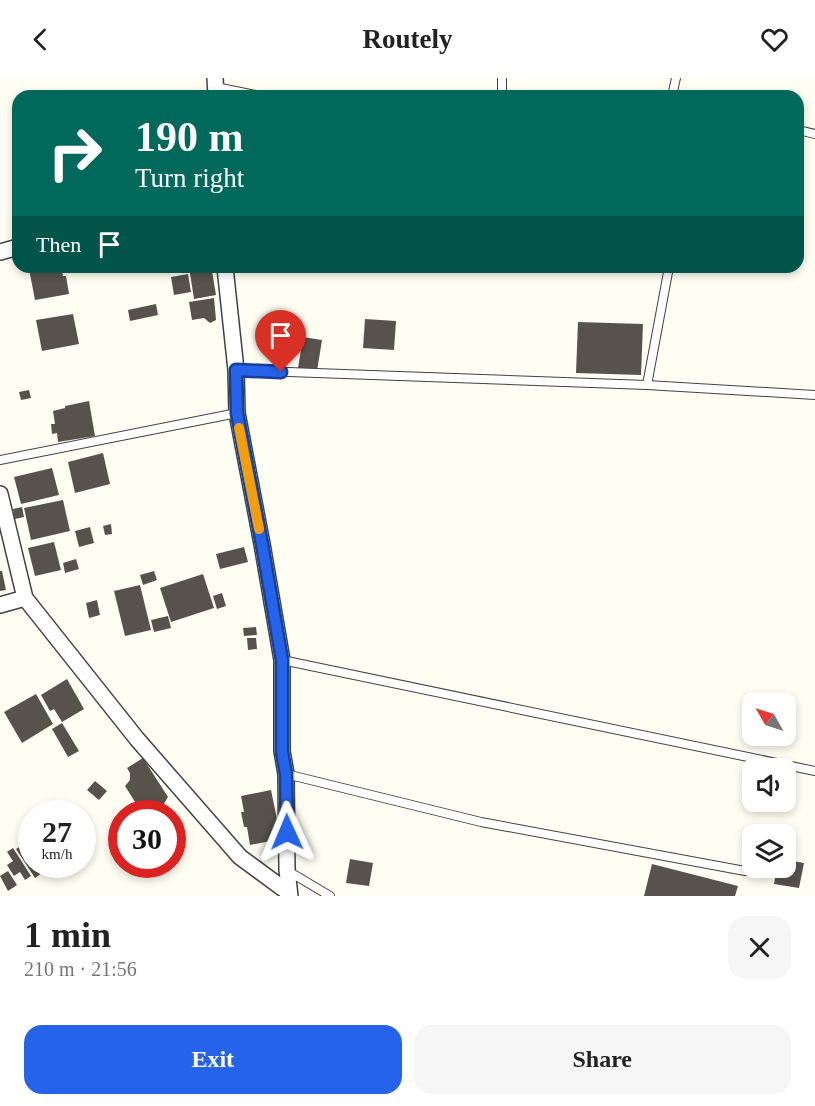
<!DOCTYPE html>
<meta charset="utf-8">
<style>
:root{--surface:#fff;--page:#f6f6f6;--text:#222;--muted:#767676;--accent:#2563eb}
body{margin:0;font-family:"Times New Roman",serif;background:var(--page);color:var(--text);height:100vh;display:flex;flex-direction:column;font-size:22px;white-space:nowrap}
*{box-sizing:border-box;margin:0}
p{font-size:20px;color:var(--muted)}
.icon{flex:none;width:33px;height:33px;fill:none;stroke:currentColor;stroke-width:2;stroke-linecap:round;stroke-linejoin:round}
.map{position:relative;height:818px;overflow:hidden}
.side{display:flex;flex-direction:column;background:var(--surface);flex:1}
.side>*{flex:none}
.hud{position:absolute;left:12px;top:12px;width:792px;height:183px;border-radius:18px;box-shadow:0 3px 9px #0003;background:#00695c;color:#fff;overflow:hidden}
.needle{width:39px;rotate:309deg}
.tools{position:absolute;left:742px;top:614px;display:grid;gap:12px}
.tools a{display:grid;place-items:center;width:54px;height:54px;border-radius:12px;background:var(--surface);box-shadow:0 3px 9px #0003;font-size:30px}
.speed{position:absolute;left:18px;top:722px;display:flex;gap:12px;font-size:30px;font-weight:700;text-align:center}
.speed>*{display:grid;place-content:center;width:78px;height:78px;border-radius:50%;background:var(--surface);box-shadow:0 3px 9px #0003;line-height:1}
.speed small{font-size:15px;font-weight:400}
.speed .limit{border:9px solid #d22;background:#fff;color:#111}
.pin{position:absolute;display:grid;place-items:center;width:51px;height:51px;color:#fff;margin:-62px -26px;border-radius:50% 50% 50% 0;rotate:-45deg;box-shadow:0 0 6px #0007}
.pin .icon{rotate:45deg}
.me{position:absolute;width:66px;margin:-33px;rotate:359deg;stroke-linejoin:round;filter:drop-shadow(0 0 4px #0008)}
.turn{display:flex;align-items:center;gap:21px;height:126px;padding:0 24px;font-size:27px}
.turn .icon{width:78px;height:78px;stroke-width:2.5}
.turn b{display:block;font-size:42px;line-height:51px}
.then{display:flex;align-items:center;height:57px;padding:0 24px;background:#0003;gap:12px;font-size:22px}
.round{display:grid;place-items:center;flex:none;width:63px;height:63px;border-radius:18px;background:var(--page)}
.headline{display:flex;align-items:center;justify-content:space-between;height:102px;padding:0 24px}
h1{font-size:36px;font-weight:800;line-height:45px}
.action{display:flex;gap:12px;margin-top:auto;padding:12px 24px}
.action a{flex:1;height:69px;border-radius:18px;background:var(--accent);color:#fff;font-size:24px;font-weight:800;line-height:69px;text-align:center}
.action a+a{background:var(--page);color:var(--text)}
header{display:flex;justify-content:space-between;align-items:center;height:78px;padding:0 24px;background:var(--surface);font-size:27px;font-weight:800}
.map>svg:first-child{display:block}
</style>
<header><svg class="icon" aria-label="back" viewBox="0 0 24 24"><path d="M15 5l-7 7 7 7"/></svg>Routely<svg class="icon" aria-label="heart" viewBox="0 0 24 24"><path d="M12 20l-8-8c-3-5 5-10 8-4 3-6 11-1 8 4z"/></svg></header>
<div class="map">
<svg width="815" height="818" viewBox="0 0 815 818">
<rect width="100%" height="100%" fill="#fefef2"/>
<!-- building -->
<g fill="#57534c">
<polygon points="18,110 18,125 17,125 14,112"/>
<polygon points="41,189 61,189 63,198 66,198 69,216 35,222 29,191"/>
<polygon points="189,189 203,189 204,194 212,193 216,217 194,221"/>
<polygon points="188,196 191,214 174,217 171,199"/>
<polygon points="214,220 216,242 210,245 204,240 192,242 189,224"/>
<polygon points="156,226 158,237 130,243 128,232"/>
<polygon points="73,236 79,266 42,273 36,242"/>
<polygon points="365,241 396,243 394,272 363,270"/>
<polygon points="578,244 643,246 641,297 576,295"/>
<polygon points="303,259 322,262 317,293 298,290"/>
<polygon points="29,312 31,320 21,322 19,314"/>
<polygon points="89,323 95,358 58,364 57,355 52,356 51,346 55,346 53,333 65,330 65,328"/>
<polygon points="103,375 110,406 75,415 68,384"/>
<polygon points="52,390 59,417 21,426 14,399"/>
<polygon points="63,422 70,453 31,462 24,430"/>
<polygon points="22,429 24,439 15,441 13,431"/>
<polygon points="111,446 112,456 105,457 103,448"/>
<polygon points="90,449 94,465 79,469 75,453"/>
<polygon points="54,464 61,492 35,498 28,470"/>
<polygon points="244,469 248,484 220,491 216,476"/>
<polygon points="76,481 79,491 65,495 63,485"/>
<polygon points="0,493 2,493 6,512 0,513"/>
<polygon points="154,493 157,502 143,507 140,497"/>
<polygon points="203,496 214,530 171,544 160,510"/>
<polygon points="140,507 151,552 125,558 114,513"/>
<polygon points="222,515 226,528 217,531 213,518"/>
<polygon points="97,522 100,537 89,540 86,525"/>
<polygon points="168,538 171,550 154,554 151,542"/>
<polygon points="256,549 257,557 244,558 243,550"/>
<polygon points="247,560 256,560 257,571 248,572"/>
<polygon points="67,601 84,631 62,644 54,631 50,633 41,617"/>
<polygon points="36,616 53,646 22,665 4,634"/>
<polygon points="62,645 79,673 68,679 52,651"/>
<polygon points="143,680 168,719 162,729 150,730 142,735 125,708 130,702 130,695 127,690"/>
<polygon points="95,703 107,713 99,722 87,712"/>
<polygon points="271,712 281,761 250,767 247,749 244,749 241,734 244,734 241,718"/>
<polygon points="24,766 32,778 32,786 51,786 52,788 35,800 16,771"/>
<polygon points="13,770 31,798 25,802 20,794 14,798 7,787 13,783 7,774"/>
<polygon points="350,781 373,785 369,808 346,805"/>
<polygon points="786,782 804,785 799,810 774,806 777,789 786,789"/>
<polygon points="652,786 738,808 735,818 644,818"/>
<polygon points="8,793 17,807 8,813 0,798"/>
</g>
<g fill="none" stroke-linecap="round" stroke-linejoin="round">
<!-- lane casing -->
<g stroke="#424242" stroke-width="10">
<g id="lane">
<polyline points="502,0 502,18"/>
<polyline points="216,9 261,18"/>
<polyline points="672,18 676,0"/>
<polyline points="798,52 815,56"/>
<polyline points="236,292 647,307 815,317"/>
<polyline points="647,307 669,189"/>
<polyline points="0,382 237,335"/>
<polyline points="282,582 815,693"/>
<polyline points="286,696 481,744 745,793"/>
<polyline points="288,793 330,818"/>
</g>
</g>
<!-- street casing -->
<g stroke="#424242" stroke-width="18">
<g id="street">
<polyline points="215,0 216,18"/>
<polyline points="0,174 18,169"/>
<polyline points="225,189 236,292 237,335 262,466 282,582 282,673 286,696 287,792 290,818"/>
<polyline points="0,416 25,520 137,661 240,779 289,815"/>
<polyline points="0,527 25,520"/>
</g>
</g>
<!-- lane -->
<use href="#lane" stroke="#fff" stroke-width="8"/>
<!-- street -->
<use href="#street" stroke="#fff" stroke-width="15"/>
</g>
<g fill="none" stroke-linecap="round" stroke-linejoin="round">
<!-- route casing -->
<g stroke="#184099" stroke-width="15">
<polyline id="route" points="281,294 236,292 237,335 262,466 282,582 282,674 286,696 287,754"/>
</g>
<!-- route -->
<use href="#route" stroke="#2563eb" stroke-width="10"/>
<!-- slow -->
<polyline stroke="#f59e0b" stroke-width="10" points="239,350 259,451"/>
</g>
</svg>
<div class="tools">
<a><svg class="needle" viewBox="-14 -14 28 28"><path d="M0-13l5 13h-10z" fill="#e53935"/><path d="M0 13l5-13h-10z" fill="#767676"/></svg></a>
<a><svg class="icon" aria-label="sound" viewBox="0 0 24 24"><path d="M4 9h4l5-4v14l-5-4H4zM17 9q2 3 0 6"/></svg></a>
<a><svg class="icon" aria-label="layers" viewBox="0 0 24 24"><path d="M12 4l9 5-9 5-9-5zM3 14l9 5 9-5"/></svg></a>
</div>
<div class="speed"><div>27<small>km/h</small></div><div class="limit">30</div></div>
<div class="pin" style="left:281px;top:294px;background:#d93025"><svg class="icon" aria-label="arrive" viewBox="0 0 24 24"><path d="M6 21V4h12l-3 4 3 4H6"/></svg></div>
<svg class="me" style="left:287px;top:754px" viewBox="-20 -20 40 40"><path d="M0-17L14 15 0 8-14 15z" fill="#2563eb" stroke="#fff" stroke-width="4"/></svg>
<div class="hud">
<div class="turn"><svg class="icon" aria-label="right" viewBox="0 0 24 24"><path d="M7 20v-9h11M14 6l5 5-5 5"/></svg><div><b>190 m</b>Turn right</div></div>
<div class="then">Then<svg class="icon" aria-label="arrive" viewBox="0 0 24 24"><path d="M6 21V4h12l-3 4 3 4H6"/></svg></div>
</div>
</div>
<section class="side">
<div class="headline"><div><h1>1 min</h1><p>210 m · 21:56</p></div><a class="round"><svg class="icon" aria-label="close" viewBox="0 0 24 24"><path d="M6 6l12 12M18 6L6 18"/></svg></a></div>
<div class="action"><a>Exit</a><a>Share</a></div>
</section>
